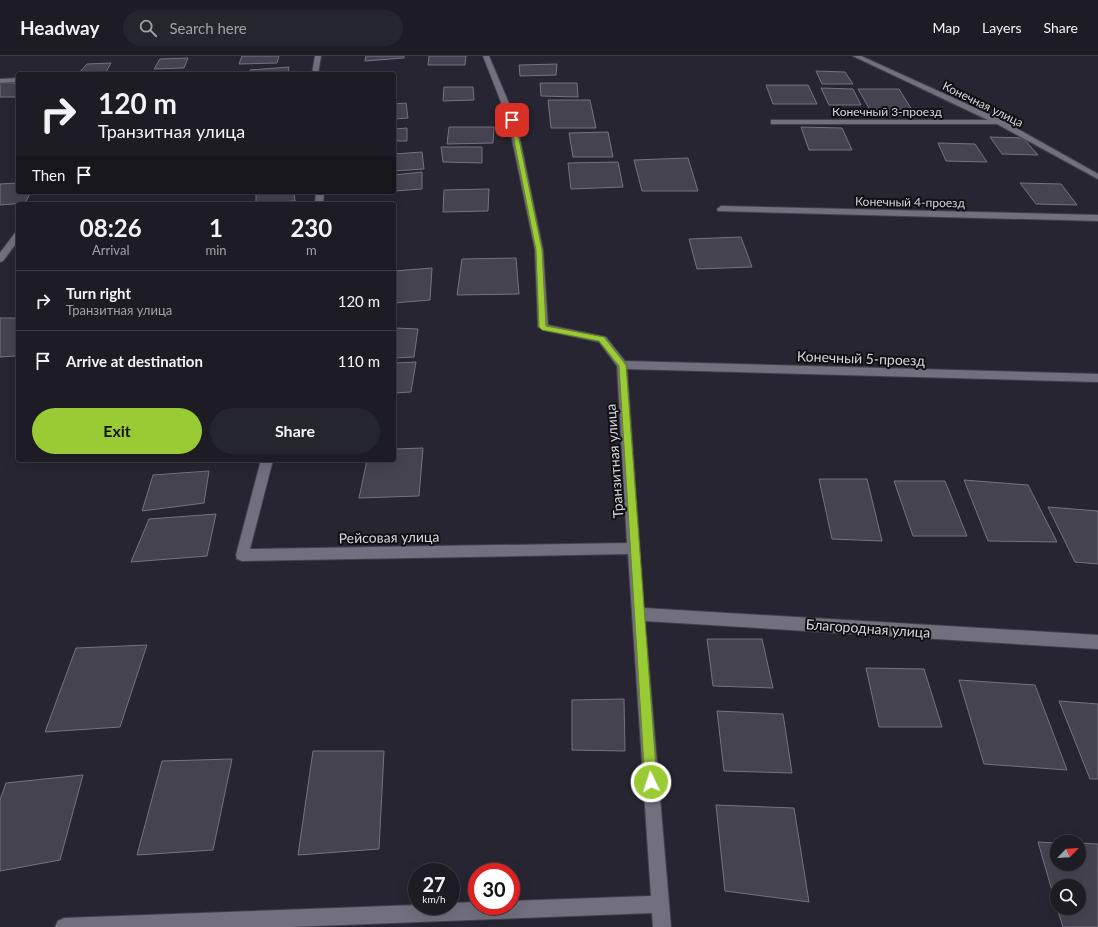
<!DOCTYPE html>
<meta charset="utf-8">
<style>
:root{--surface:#1d1c25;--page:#25252d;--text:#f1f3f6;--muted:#a0a1a7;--line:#3b3a42;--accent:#9acb34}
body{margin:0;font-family:Lato,sans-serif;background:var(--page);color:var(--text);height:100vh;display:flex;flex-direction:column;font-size:15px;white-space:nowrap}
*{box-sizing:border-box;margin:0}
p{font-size:13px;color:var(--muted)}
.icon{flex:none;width:22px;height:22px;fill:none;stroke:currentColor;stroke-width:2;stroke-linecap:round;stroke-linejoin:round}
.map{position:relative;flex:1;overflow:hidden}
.side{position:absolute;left:16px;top:146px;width:380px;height:260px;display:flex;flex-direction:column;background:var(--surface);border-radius:4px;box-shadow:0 4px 16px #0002,0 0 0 1px var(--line)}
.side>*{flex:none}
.top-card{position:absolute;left:16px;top:16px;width:380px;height:122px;border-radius:4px;box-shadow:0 4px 16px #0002,0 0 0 1px var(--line);background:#1d1c25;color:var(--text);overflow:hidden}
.needle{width:26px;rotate:65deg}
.controls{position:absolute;left:1050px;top:779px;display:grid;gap:8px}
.controls a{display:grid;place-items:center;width:36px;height:36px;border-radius:50%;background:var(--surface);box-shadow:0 4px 16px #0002,0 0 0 1px var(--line);font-size:20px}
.speed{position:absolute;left:408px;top:807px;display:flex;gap:8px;font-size:20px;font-weight:700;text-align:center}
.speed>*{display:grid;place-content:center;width:52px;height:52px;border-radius:50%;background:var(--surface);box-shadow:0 4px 16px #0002,0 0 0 1px var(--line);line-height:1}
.speed small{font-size:10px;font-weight:400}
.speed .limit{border:6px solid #d22;background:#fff;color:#111}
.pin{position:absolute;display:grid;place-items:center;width:34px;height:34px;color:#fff;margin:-17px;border-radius:8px;box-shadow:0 2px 6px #0006}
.me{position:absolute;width:44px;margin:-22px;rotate:356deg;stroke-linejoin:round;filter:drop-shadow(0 0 3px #0008)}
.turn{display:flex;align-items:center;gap:14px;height:84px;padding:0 16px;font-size:18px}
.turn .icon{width:52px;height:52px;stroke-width:2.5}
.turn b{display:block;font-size:28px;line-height:34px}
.then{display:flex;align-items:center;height:38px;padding:0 16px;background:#0003;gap:8px;font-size:15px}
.eta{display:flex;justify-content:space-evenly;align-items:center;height:68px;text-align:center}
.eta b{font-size:24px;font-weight:700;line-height:28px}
.button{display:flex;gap:8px;margin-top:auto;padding:8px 16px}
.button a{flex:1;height:46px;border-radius:24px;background:var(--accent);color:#111;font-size:16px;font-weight:700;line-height:46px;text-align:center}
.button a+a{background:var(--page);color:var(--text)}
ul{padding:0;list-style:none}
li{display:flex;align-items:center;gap:12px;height:60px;padding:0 16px;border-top:1px solid var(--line)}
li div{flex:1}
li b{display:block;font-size:15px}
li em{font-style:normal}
header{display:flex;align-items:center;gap:24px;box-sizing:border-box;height:56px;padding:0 20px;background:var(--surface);border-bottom:1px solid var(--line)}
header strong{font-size:19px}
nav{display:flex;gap:22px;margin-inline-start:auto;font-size:14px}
.search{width:280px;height:36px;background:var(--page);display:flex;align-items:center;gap:10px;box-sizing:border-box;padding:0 14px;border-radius:22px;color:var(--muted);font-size:15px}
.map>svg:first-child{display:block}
</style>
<header>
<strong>Headway</strong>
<div class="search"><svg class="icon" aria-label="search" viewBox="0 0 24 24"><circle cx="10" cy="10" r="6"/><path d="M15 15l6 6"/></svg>Search here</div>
<nav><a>Map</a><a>Layers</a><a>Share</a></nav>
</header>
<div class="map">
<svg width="1098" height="871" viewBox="0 0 1098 871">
<rect width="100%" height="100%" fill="#272531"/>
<!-- building -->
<g fill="#454350" stroke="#747380">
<polygon points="242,0 279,0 277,7 239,8"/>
<polygon points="366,0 404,0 404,2 365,5"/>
<polygon points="429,0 466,0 465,9 428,9"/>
<polygon points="188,2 184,12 154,13 160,3"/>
<polygon points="111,7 105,18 78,18 87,8"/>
<polygon points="557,8 556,19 520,20 519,9"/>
<polygon points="289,11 288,18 250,18 250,14"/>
<polygon points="816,15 845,16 853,28 822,28"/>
<rect x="0" y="27" width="18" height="14"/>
<polygon points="540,27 577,27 578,41 541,40"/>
<polygon points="766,29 808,29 817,48 773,48"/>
<polygon points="444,31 473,31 474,44 443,45"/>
<polygon points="821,32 853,33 861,49 829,49"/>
<polygon points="858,33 899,33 915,59 873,59"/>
<polygon points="548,44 590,44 596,72 551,72"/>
<polygon points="406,47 408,62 394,63 394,48"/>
<polygon points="449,71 494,71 493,87 447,88"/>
<polygon points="801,71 842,72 852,94 809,94"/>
<polygon points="407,72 407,85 394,85 394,73"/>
<polygon points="608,76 613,101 573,101 569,77"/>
<polygon points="990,81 1023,82 1038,99 1002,98"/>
<polygon points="938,87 975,88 987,106 946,105"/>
<polygon points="441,91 482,91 482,107 443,106"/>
<polygon points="422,96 424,113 394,115 394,98"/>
<polygon points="688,102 698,135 642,135 634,104"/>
<polygon points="618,106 623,131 571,133 568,107"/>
<polygon points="422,116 422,133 394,135 394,119"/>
<polygon points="18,127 18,136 31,136 25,147 0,149 0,128"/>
<polygon points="1020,127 1061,128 1077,149 1036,148"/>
<polygon points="489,133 488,155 443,156 444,134"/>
<polygon points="256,136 294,136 295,145 256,148"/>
<polygon points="741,181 752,211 697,213 689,183"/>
<polygon points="516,202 519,238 457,239 462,203"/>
<polygon points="432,212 430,244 394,247 394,215"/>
<polygon points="0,262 18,262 18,294 15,300 0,301"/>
<polygon points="394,272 418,273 414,301 394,302"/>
<polygon points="416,306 411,336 394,337 394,307"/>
<polygon points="423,392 419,440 359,442 367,404 394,404 394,393"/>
<polygon points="209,415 204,447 142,455 153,419"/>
<polygon points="819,423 867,423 882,485 832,483"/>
<polygon points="964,424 1028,429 1057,486 988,485"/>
<polygon points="894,425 945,425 967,480 913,480"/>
<polygon points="1048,451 1098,455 1098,508 1075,506"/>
<polygon points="216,458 207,500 131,506 149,463"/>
<polygon points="707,583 762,583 773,632 713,630"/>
<polygon points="147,589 120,671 45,676 76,592"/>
<polygon points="866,612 924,613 942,671 879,671"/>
<polygon points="959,624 1035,629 1067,714 984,708"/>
<polygon points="624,643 625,695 572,694 572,644"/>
<polygon points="1059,645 1098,648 1098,723 1090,723"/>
<polygon points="717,655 783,658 792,717 724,715"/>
<polygon points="313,695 384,695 379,793 298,799"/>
<polygon points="232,703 213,794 137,799 162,705"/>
<polygon points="83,719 60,804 0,815 0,744 6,727"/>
<polygon points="716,749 794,752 809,846 725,835"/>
<polygon points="1038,786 1057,787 1057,808 1079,808 1079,787 1098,788 1098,871 1063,871 1057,852 1079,852 1079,830 1057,830 1057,852"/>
</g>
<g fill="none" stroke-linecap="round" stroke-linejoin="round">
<!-- street casing -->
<g stroke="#43424b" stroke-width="2">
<g id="street">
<polygon points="315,0 321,0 318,18 312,18"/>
<polygon points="483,0 489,0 516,64 543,194 548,269 606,281 625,305 1098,318 1098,326 627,313 644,552 1098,579 1098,593 645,565 671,871 653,871 652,857 290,871 55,871 58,865 64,862 417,849 417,850 451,850 451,847 477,846 477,850 511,850 511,845 651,840 628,498 242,505 237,503 236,499 261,404 273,404 250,493 627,487 617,310 599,286 543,274 538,271 535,194 508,64"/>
<polygon points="853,0 861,0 1002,64 1098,118 1098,123 997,68 771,68 771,64 988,64"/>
<polygon points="18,22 18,26 0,27 0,23"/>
<polygon points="316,136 324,136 323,148 315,148"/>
<polygon points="721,150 1098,159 1098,165 718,155 717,153"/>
<polygon points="18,176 18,185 3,205 0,206 0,197 15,177"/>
</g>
</g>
<!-- street -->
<use href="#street" fill="#72707e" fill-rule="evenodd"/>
</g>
<!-- route -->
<polygon fill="#9acb34" stroke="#648422" points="512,62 515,64 542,194 546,270 604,281 626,309 657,726 655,730 651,732 647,730 645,726 619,310 599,285 542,274 539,271 536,194 510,64"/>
<g text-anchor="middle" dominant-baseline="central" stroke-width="4" stroke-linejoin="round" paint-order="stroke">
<!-- far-street labels -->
<g font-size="12" fill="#d6d6dd" stroke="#100f14">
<text transform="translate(983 48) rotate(26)">Конечная улица</text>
<text x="887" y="55">Конечный 3-проезд</text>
<text transform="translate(910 146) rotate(1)">Конечный 4-проезд</text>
</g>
<!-- street labels -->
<g font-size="14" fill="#d6d6dd" stroke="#100f14">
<text transform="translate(861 302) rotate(2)">Конечный 5-проезд</text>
<text transform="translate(614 405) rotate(-94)">Транзитная улица</text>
<text transform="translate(389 481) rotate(-1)">Рейсовая улица</text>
<text transform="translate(868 572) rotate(4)">Благородная улица</text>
</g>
</g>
</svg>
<div class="controls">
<a><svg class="needle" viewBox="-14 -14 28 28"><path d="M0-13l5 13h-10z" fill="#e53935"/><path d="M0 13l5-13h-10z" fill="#a0a1a7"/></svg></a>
<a><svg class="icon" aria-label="search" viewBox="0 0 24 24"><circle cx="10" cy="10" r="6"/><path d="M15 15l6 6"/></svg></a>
</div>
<div class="speed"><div>27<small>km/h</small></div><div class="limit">30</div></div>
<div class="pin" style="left:512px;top:64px;background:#d93025"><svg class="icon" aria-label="arrive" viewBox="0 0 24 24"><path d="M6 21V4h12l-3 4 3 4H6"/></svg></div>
<svg class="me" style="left:651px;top:726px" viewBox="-20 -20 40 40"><circle r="17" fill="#9acb34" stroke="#fff" stroke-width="3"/><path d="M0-11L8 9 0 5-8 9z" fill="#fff"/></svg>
<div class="top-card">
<div class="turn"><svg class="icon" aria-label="right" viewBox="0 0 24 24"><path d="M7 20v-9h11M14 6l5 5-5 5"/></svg><div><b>120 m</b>Транзитная улица</div></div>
<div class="then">Then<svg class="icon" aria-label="arrive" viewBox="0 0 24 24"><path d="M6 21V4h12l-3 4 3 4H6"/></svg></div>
</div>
<section class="side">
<div class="eta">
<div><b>08:26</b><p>Arrival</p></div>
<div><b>1</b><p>min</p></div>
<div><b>230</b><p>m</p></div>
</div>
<ul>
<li><svg class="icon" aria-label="right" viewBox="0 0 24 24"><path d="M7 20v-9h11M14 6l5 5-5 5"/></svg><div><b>Turn right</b><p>Транзитная улица</p></div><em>120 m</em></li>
<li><svg class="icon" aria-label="arrive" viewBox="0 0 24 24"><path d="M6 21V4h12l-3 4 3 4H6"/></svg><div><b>Arrive at destination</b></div><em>110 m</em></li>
</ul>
<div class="button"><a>Exit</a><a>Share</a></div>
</section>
</div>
